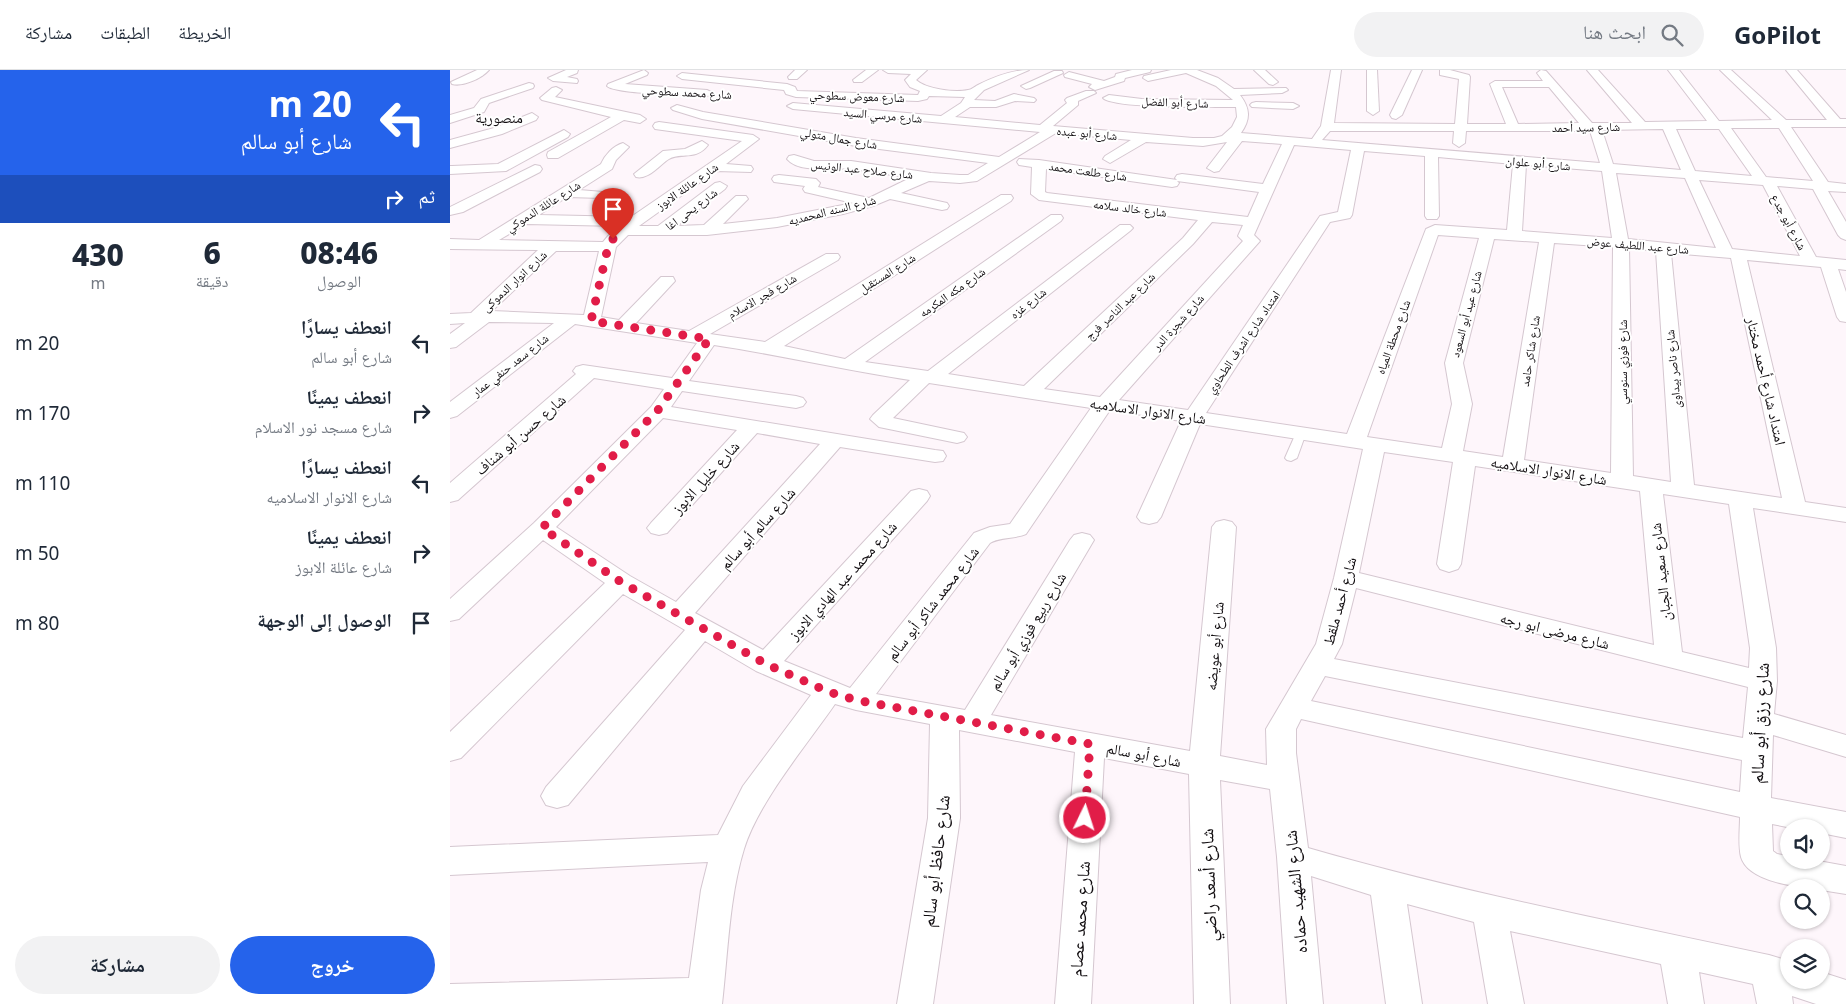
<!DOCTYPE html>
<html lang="ar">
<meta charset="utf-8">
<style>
:root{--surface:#fff;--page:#f2f2f3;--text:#1f2937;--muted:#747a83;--line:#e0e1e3;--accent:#2563eb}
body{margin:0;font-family:"Noto Sans","Noto Naskh Arabic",sans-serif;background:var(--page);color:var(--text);direction:rtl;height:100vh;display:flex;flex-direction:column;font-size:19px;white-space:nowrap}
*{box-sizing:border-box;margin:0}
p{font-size:16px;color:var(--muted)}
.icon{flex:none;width:28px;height:28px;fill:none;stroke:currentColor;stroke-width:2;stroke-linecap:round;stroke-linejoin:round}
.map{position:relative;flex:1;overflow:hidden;direction:ltr}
.panel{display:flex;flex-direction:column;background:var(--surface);width:450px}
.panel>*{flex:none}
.banner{background:#2563eb;color:#fff;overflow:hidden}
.fabs{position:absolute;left:1330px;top:749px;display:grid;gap:10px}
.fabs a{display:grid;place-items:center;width:50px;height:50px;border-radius:50%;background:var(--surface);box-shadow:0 1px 4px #0004;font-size:25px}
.pin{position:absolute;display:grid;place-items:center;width:42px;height:42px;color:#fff;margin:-51px -21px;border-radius:50% 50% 50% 0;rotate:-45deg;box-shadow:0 0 5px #0007}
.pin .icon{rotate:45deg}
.me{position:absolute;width:55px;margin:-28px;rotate:4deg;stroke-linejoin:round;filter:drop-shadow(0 0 4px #0008)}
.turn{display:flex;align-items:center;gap:18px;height:105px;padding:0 15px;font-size:22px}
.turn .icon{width:65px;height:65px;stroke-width:2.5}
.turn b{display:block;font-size:35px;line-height:42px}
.then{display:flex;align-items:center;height:48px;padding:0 15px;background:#0003;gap:10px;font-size:19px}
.eta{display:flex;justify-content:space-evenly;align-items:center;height:85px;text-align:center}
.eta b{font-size:30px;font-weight:800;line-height:35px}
.primary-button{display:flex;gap:10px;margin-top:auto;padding:10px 15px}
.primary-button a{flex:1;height:58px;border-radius:30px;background:var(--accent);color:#fff;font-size:20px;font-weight:800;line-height:58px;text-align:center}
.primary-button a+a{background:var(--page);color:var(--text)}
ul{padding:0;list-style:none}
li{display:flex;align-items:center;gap:15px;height:70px;padding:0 15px}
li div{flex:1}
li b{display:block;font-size:19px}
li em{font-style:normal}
header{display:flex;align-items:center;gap:30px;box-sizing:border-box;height:70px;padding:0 25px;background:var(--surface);border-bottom:1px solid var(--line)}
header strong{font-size:24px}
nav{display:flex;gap:28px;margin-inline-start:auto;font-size:18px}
.search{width:350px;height:45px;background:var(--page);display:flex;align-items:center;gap:12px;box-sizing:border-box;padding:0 18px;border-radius:28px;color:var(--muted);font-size:19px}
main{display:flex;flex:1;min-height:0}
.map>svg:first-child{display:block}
</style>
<header>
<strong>GoPilot</strong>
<div class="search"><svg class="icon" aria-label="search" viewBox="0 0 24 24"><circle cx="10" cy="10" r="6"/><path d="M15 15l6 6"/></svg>ابحث هنا</div>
<nav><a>الخريطة</a><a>الطبقات</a><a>مشاركة</a></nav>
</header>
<main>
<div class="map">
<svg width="1396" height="934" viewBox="0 0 1396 934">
<rect width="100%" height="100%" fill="#fef6fb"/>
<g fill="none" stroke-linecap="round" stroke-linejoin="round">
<!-- service casing -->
<g stroke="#d5c7d0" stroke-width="2">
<polygon id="service" points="851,360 856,363 847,388 841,391 837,390 835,388 846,363"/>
</g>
<!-- minor casing -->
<g stroke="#d5c7d0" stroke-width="2">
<g id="minor">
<path d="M27,0H39C32,8 13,17 2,14L1,12Z"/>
<polygon points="116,0 128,0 127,3 117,7 127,9 128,11 127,13 103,11 98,8"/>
<path d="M194,0L198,3L197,5L175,14L257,20L263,23L257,26C240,25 165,24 157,16L158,14Z"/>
<polygon points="345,0 357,0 347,9 339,9 338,7"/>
<polygon points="416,0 428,0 412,12 404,12 403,10"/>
<path d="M433,0H477L466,10C476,19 504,23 518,20C521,20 524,17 528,15C544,7 561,0 579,0L534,20L524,30L545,31L564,24L584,28L586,30L584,32L565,31L546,37H520L505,47L590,55L617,33L615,30L617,28L636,21H644L646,23L628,31V35L603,56L743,68H764L772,66L782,57L787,47L786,37C765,37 664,39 653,28L659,25L692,29L783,30L766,16L736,3L698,11L693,8L694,6L721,0H747L768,8L784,19L836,18L838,20L832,23L790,25C800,38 801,49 791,63L862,69L871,56L881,0H891L884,53L1005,54L1009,9L990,5V0H1000L1019,5L1020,7L1017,54H1056L1040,14L1045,11H1093L1087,3L1091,0L1096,1L1142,53H1182L1137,0H1148L1195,52L1257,51L1218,0H1229L1269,51L1322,50L1270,0H1281L1336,50H1377L1336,0H1347L1390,49H1396V57H1341L1378,112L1396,114V122L1378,121L1396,152V170L1391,168L1388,165L1363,119L1327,116L1366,187L1396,190V200L1388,199L1396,222V252L1390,251L1387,247L1371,197L1297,190L1355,432L1396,438V452L1303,438L1326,578L1327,611L1324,644L1396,665V687L1323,665L1321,728L1396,742V768L1371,763V758H1342L1322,754L1323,781L1327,784L1339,786V790H1363L1396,796V824L1371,820V818C1349,818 1298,812 1291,787C1288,775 1290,759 1290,747L851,649L846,659V683L858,778C1010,822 1165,852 1319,885L1339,891V910H1371V902L1396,910V934H1366L1342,926L1343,934H1307L1303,914L1249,902L1254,934H1218L1211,894L1060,861L1074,934H1038L1024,852L957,834L972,934H936L921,825L861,806L873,934H837L827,787L820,719L770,710L780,934H744L739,704L654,688L641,934H605L625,682L509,660L510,748L483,934H447L478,748L480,654L406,640L385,634C356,676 309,731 294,779C279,828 278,883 272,934H0V914L239,908L251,820L258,792L0,805V777L268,765L293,716L361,625L306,601L255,571L118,735L107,738L96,735L91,726L96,717L235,560L173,524L11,688L0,691V662L155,513L93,470L9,549L0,551V529L84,453L201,337L214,319L144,308L8,430L0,432V413L126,304L123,301L126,297L133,295L222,308L247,273L125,254L7,346L0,348V332L104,253L39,252L6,277L0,278V264L15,253L0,254V244L21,243L88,180L0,179V169L29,170L151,94C155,85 163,76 173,73L179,77L166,90L162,99L129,120L153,122L155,125L153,128L117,127L89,145L181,147L292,71L205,59L203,56L205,53L209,52L303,65L309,69L276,94L301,96L303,99L301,102L266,101L189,156H208L265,113L270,112L277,116L275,119L227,156L254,155L286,126H296L298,129L273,154L327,148L403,133L355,122L353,119L355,116L324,112L322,109L324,106L329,105L366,109L370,113L368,117L419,128L460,108C441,105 421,101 402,99C384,97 350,104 337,89L339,86L344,85L364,91H401L481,103L510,105H518L538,93L406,76L252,49L223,40L221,38L227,35L253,42L406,68L549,87L590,62L343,39L337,36L343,33L491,46L511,33L515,27L479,26L477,29L468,31L346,27L336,24L334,20L232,9L227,6L232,3L337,14L345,17L347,21L468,25L470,21L460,17L455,10L461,4L438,3ZM1052,17H1099L1129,53L1068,54ZM1281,58H1329L1363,111L1316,107ZM1213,59L1231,100L1163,94L1152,60ZM1226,59H1269L1302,106L1245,101ZM880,61H1004L1003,73L1009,77L1015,73L1016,61H1140L1150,93L872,70ZM606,63L681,70L655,86L653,89L660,93L696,72L753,76L777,72L757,98L764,102L769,101L792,71L832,74L813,114L732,104L727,105L725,108L727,110L589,90L569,89L567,92L569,95L582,97L581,124L589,130L748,150L733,168L574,316L498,304L680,161L683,158L680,155H670L478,301L415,292L611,151L613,148L611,145H601L395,289L334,276L561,131L563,128L561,125H551L315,272L260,264L388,190L390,187L388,184H376L239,261L186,253L225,211L223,207H211L169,250L151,247L166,177L178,165H257L327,157L393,144L423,136L440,129L492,140L497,139L499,136L497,133L451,123L479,111L510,113L527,111ZM844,75L901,80L888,142L870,146L738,340L669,330L810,171L804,165ZM914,81L975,86V146L977,149H987L989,146L988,87L1063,94L1057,160L985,155L976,159L897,364L756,343L880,152L900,148L902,145ZM1076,95L1152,101L1162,168L1072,161ZM596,99L722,117L727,116L729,113L727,111L809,122L798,147L597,123L595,122ZM1166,103L1235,108L1266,178L1178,169ZM1249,110L1313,115L1350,186L1282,179ZM762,152L793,155L788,166L793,171L650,327L594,319L743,174ZM76,154L170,156L158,166L153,172L49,170ZM988,165L1029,168L995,293L1002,334L992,378L917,367ZM1044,169L1089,172L1053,387L1013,381L1022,334L1013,293ZM1104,173L1163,177L1161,403L1074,390ZM1179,178L1206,181L1221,412L1183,406ZM106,181H149L134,245L42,241ZM1221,183L1281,188L1332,428L1244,415ZM264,275C330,285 394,300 460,310L423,345L420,349L429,357L507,373L514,371L517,367L514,363L443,348L479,313L641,338L560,454L540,457L524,463L400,618L334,591L477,431L480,426L477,421L469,419L461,421L313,580L245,543L390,377L485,392L493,391L496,386L493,381L485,380L221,337L232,321L346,338L353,336L356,332L353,328L346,326L239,311ZM660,340L731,351L687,447L691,452L699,454L707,452L711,447L750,354L913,379L884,508L866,574L816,659L817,695L770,686L786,457L782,452L774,450L766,452L762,457L740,681L541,645L644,470L640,465L632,463L624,465L620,470L515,640L426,624L540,473C549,467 565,469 576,464ZM213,348L287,360L201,453L197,458L201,463L209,465L217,463L307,363L370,374L226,532L180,506L106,457ZM934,382L1003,392L987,494L990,499L999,502L1008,499L1011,494L1025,396L1190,421L1204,575L909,503ZM1213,424L1279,434L1300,578L1299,598L1232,582ZM906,518L1298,617L1293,668L884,589L892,574ZM875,606L1292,690L1290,722L861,631Z"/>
<polygon points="682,0 701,0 700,2 675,8 674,11 645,20 639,17 642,14 615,7 614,5 619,2 654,11 665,7 666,4"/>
<polygon points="804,0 815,0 828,12 823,15 819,14"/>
<polygon points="917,0 927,0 929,41 923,45 917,41"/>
<polygon points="962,0 972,0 952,45 946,49 942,48 940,45"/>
<polygon points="604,1 612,1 613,3 580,18 576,19 571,16"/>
<polygon points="79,13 83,14 84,16 83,18 39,33 34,42 0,53 0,45 24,38 31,29"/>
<polygon points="106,17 112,20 105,27 190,45 196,49 190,53 174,50 108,88 98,88 97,85 98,82 161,47 92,30 90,28 102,18"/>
<polygon points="806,32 843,33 849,36 843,39 802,37 800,35 802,33"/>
<polygon points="82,43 88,47 86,50 52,64 0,78 0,70 44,58"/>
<polygon points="114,60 120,64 118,67 56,101 0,104 0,96 2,96 48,94"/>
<path d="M252,71L258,75C246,91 231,82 219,89C209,95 199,110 186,107L184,104L213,81L235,79Z"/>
<polygon points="85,95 90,96 92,99 90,102 13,142 0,145 0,137"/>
</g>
</g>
<!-- service -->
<use href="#service" fill="#fff" fill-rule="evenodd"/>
<!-- minor -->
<use href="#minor" fill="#fff" fill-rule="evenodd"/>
</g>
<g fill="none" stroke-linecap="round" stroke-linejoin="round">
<!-- route -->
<polyline stroke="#e11d48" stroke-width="9" stroke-dasharray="0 16.2" points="163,169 158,177 141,251 259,269 208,340 92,458 171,512 316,594 379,622 406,630 640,674 635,748"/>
</g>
<g text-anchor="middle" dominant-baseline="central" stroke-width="4" stroke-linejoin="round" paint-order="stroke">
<!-- far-street labels -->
<g font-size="12" fill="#110d10" stroke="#fff">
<text transform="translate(237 22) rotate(3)">شارع محمد سطوحي</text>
<text transform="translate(407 26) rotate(2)">شارع معوض سطوحي</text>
<text transform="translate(725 32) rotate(2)">شارع أبو الفضل</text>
<text transform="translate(433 45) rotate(5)">شارع مرسي السيد</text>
<text transform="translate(1136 57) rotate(-1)">شارع سيد أحمد</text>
<text transform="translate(637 63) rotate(5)">شارع أبو عبده</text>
<text transform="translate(389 68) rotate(10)">شارع جمال متولي</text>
<text transform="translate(1088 93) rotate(5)">شارع أبو علوان</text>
<text transform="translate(412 99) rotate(6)">شارع صلاح عبد الونيس</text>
<text transform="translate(638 101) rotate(8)">شارع طلعت محمد</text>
<text transform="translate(237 116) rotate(-35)">شارع عائلة الابوز</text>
<text transform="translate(93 136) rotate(-32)">شارع عائلة الدموكي</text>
<text transform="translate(680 138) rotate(7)">شارع خالد سلامه</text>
<text transform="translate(241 139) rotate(-37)">شارع يحى اغا</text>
<text transform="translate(382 140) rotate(-14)">شارع السنه المحمديه</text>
<text transform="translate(1339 152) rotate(62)">شارع أبو جدع</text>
<text transform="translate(1188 175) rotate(5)">شارع عبد اللطيف عوض</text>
<text transform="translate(437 203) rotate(-32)">شارع المستقبل</text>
<text transform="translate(64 211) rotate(-43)">شارع انوار الدموكى</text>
<text transform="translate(502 222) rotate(-35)">شارع مكه المكرمه</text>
<text transform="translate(312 226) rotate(-30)">شارع فجر الاسلام</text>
<text transform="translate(578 233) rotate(-38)">شارع غزه</text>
<text transform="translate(670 236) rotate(-44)">شارع عبد الناصر فرج</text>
<text transform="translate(1016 244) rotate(-75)">شارع عيد أبو السعود</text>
<text transform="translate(728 252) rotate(-48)">شارع شجرة الدر</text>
<text transform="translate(943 267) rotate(-70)">شارع محطة المياه</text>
<text transform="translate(793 272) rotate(-56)">امتداد شارع اشرف الطحاوي</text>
<text transform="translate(1080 281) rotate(-81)">شارع شاكر حامد</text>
<text transform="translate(1172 292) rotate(-90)">شارع فوزي سنوسي</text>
<text transform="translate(60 295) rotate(-38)">شارع سعد حنفي عمار</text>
<text transform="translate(1223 299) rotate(-95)">شارع ناصر بيداوى</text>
</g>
<!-- far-quarter labels -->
<g font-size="15" fill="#110d10" stroke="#fff">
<text x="49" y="47">منصورية</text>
</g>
<!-- street labels -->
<g font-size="15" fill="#110d10" stroke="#fff">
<text transform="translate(1317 311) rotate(77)">امتداد شارع أحمد مختار</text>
<text transform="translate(698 340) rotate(8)">شارع الانوار الاسلاميه</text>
<text transform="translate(70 364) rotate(-41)">شارع حسن أبو شناف</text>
<text transform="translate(1099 400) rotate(9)">شارع الانوار الاسلاميه</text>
<text transform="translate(255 407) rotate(-48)">شارع خليل الابوز</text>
<text transform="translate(307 458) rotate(-48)">شارع سالم أبو سالم</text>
<text transform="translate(1210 502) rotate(-96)">شارع سعيد الجبان</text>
<text transform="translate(392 510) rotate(-48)">شارع محمد عبد الهادي الابوز</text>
<text transform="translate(889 531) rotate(-75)">شارع أحمد ملقط</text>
<text transform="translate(482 533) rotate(-52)">شارع محمد شاكر أبو سالم</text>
<text transform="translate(1105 560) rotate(14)">شارع مرضى ابو رجه</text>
<text transform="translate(577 561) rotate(-59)">شارع ربيع فوزي أبو سالم</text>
<text transform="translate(764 576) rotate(-85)">شارع أبو عويضه</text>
<text transform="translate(694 684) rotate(11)">شارع أبو سالم</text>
</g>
<!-- near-street labels -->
<g font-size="18" fill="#110d10" stroke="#fff">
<text transform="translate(1309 653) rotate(-87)">شارع رزق أبو سالم</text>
<text transform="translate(485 791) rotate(-83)">شارع حافظ أبو سالم</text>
<text transform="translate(758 815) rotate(-92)">شارع أسعد راضي</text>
<text transform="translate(845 822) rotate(-95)">شارع الشهيد حماده</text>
<text transform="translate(629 849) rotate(-86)">شارع محمد عصام</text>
</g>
</g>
</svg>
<div class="fabs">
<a><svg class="icon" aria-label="sound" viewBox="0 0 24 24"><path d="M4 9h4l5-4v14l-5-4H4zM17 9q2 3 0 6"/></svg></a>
<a><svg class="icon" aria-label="search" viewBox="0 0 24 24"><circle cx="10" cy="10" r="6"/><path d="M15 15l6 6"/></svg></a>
<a><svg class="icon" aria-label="layers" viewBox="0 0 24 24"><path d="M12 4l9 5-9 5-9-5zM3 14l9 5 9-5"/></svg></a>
</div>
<div class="pin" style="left:163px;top:169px;background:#d93025"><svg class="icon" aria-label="arrive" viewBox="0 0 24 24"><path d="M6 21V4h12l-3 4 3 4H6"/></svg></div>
<svg class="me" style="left:635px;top:748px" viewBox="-20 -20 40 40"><circle r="17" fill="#e11d48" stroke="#fff" stroke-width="3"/><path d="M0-11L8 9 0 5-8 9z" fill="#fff"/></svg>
</div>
<section class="panel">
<div class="banner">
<div class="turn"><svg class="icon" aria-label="left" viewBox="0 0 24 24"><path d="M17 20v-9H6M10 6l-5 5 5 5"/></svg><div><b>20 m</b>شارع أبو سالم</div></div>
<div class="then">ثم<svg class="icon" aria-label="right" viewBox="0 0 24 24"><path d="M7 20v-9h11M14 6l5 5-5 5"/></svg></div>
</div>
<div class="eta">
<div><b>08:46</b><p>الوصول</p></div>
<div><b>6</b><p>دقيقة</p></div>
<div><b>430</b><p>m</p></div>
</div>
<ul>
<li><svg class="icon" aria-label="left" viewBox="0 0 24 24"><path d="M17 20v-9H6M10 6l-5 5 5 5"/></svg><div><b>انعطف يسارًا</b><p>شارع أبو سالم</p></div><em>20 m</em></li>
<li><svg class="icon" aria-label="right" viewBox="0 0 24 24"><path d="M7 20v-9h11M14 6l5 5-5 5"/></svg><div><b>انعطف يمينًا</b><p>شارع مسجد نور الاسلام</p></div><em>170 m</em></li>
<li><svg class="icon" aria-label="left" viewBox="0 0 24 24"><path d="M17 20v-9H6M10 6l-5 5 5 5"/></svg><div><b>انعطف يسارًا</b><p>شارع الانوار الاسلاميه</p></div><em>110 m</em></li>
<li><svg class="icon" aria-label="right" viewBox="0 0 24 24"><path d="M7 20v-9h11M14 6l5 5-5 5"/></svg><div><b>انعطف يمينًا</b><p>شارع عائلة الابوز</p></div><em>50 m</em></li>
<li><svg class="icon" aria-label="arrive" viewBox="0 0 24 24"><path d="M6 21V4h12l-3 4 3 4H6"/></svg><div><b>الوصول إلى الوجهة</b></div><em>80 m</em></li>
</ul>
<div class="primary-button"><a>خروج</a><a>مشاركة</a></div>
</section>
</main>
